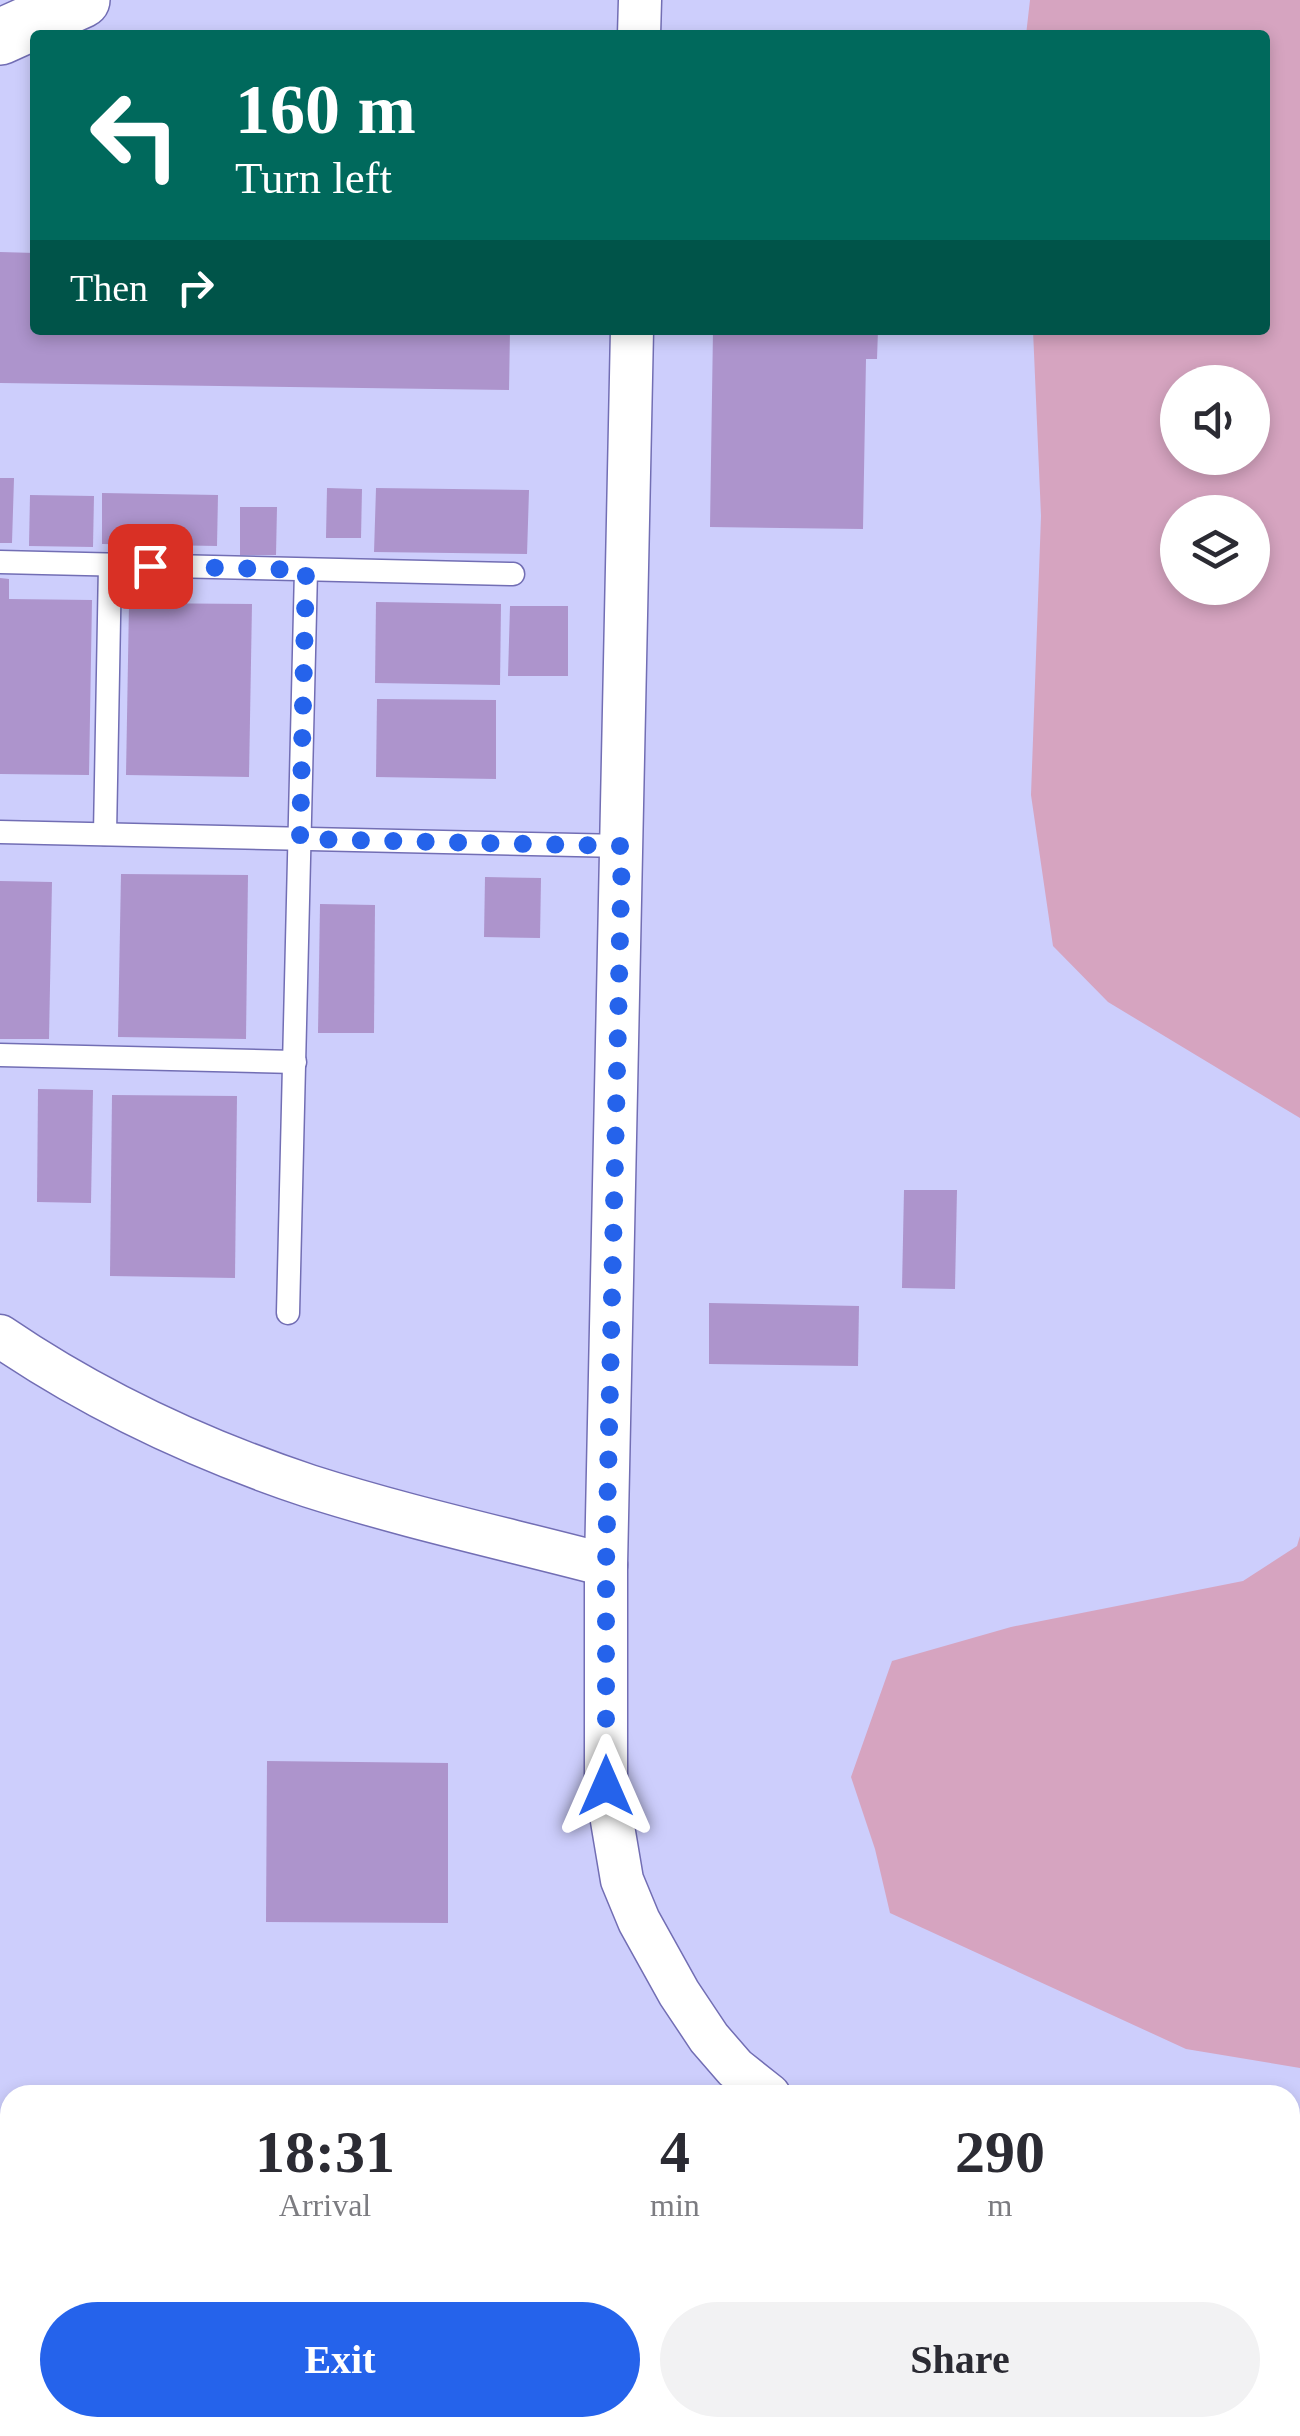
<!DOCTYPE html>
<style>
:root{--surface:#fff;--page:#f2f2f3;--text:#2b2b33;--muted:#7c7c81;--accent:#2563eb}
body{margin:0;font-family:Georgia,serif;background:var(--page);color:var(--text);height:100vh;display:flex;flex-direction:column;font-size:38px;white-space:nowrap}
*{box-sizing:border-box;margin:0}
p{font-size:32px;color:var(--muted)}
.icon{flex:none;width:55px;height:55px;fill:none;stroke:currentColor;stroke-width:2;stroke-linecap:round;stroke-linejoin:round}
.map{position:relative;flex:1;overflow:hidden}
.details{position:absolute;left:0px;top:2085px;width:1300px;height:352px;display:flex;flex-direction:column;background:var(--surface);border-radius:30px 30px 0 0;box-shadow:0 5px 15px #0003}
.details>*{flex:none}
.guide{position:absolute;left:30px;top:30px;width:1240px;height:305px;border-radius:10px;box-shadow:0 5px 15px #0003;background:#00695c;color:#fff;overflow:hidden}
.tools{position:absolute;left:1160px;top:365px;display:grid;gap:20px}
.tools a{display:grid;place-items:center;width:110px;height:110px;border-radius:50%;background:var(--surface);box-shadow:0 5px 15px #0003;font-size:50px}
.pin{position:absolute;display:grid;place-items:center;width:85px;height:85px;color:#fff;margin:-42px;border-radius:20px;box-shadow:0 5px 15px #0006}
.me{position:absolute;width:110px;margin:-55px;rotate:0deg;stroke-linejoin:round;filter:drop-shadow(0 0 8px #0008)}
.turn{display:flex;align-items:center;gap:35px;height:210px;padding:0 40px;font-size:45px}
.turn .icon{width:130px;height:130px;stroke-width:2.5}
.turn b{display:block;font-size:70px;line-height:85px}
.then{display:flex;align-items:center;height:95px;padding:0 40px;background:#0003;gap:20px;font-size:38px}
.eta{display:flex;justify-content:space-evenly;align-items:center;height:170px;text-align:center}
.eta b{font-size:60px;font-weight:700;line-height:70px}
.primary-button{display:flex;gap:20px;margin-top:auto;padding:20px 40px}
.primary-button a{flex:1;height:115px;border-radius:60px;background:var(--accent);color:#fff;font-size:40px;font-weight:700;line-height:115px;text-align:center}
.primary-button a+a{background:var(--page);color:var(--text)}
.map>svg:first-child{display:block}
</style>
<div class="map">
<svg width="1300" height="2436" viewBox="0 0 1300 2436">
<rect width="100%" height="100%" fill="#cdcefc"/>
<!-- green -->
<g fill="#d6a4c0" fill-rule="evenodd">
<path d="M1030,0H1300V1118L1108,1002L1053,946L1031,795L1041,516L1033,330H1265V35H1026ZM1178,382H1252V458H1178ZM1178,512H1252V588H1178Z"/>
<polygon points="1300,1536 1300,2068 1186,2049 890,1913 875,1849 851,1777 892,1661 1011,1627 1243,1581 1297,1546"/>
<polygon points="0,2377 10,2384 10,2428 80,2428 93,2436 0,2436"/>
</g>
<!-- building -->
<g fill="#ad94cc">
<polygon points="0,252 35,253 35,330 510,330 509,390 0,383"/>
<polygon points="713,330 878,330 877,359 866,359 863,529 710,527"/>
<polygon points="0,478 14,478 12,543 0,543"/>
<polygon points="327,488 362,489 361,538 326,538"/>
<polygon points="376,488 529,490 527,554 374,552"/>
<polygon points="102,493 218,495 217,546 102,544"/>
<polygon points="30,495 94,496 93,547 29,546"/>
<polygon points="240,507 277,507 276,555 240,555"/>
<polygon points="0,578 9,579 9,599 92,600 89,775 0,774"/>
<polygon points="376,602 501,604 500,685 375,683"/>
<polygon points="129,603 252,604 249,777 126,775"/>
<polygon points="510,606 568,606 568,676 508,676"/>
<polygon points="377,699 496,700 496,779 376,777"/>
<polygon points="121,874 248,875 246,1039 118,1037"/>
<polygon points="485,877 541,878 540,938 484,937"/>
<polygon points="0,881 52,882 49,1039 0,1039"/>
<polygon points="320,904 375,905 374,1033 318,1033"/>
<polygon points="38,1089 93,1090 91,1203 37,1202"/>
<polygon points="112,1095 237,1096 235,1278 110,1276"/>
<polygon points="904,1190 957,1190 955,1289 902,1288"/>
<polygon points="709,1303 859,1306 858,1366 709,1364"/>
<polygon points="267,1761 448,1763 448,1923 266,1922"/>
</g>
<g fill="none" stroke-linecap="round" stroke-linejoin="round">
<!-- lane casing -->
<g stroke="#726eb4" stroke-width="25">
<g id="lane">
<polyline points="0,562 513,574"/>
<polyline points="0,832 622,846"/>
<polyline points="105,834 110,565"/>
<polyline points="0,1055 295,1062"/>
<polyline points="288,1313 306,570"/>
</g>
</g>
<!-- street casing -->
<g stroke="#726eb4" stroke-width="45">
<g id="street">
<polyline points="639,35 640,0"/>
<polyline points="632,330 606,1565 606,1785 622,1880 639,1921 679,1993 709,2038 735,2068 769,2095"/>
<path d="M0,1336C94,1400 201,1450 309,1486C406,1517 507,1539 606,1565"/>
<polyline points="1290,2328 1300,2332"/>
<polyline points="1105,2436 1108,2428"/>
</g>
</g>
<!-- secondary casing -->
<g stroke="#726eb4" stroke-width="58">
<polyline id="secondary" points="0,37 82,0"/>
</g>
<!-- lane -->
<use href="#lane" stroke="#fff" stroke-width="22"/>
<!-- street -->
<use href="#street" stroke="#fff" stroke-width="42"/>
<!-- secondary -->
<use href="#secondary" stroke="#fff" stroke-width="55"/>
</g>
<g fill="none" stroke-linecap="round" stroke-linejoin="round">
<!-- route -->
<polyline stroke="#2563eb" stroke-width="18" stroke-dasharray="0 32.4" points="150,566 306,570 300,839 622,846 606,1565 606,1786"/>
</g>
</svg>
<div class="tools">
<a><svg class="icon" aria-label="sound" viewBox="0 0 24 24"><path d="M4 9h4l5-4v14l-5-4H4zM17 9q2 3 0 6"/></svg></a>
<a><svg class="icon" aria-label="layers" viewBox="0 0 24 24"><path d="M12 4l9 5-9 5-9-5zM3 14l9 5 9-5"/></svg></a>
</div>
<div class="pin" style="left:150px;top:566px;background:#d93025"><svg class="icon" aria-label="arrive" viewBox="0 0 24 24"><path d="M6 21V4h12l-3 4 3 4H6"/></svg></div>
<svg class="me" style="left:606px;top:1786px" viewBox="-20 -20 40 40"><path d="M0-17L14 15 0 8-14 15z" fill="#2563eb" stroke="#fff" stroke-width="4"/></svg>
<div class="guide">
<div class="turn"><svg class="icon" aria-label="left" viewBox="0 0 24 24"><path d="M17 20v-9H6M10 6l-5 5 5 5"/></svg><div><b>160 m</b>Turn left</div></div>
<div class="then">Then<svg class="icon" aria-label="right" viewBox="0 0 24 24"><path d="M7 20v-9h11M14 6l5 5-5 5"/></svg></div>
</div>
<section class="details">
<div class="eta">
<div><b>18:31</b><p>Arrival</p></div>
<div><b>4</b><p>min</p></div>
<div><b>290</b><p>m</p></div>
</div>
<div class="primary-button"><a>Exit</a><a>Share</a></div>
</section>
</div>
